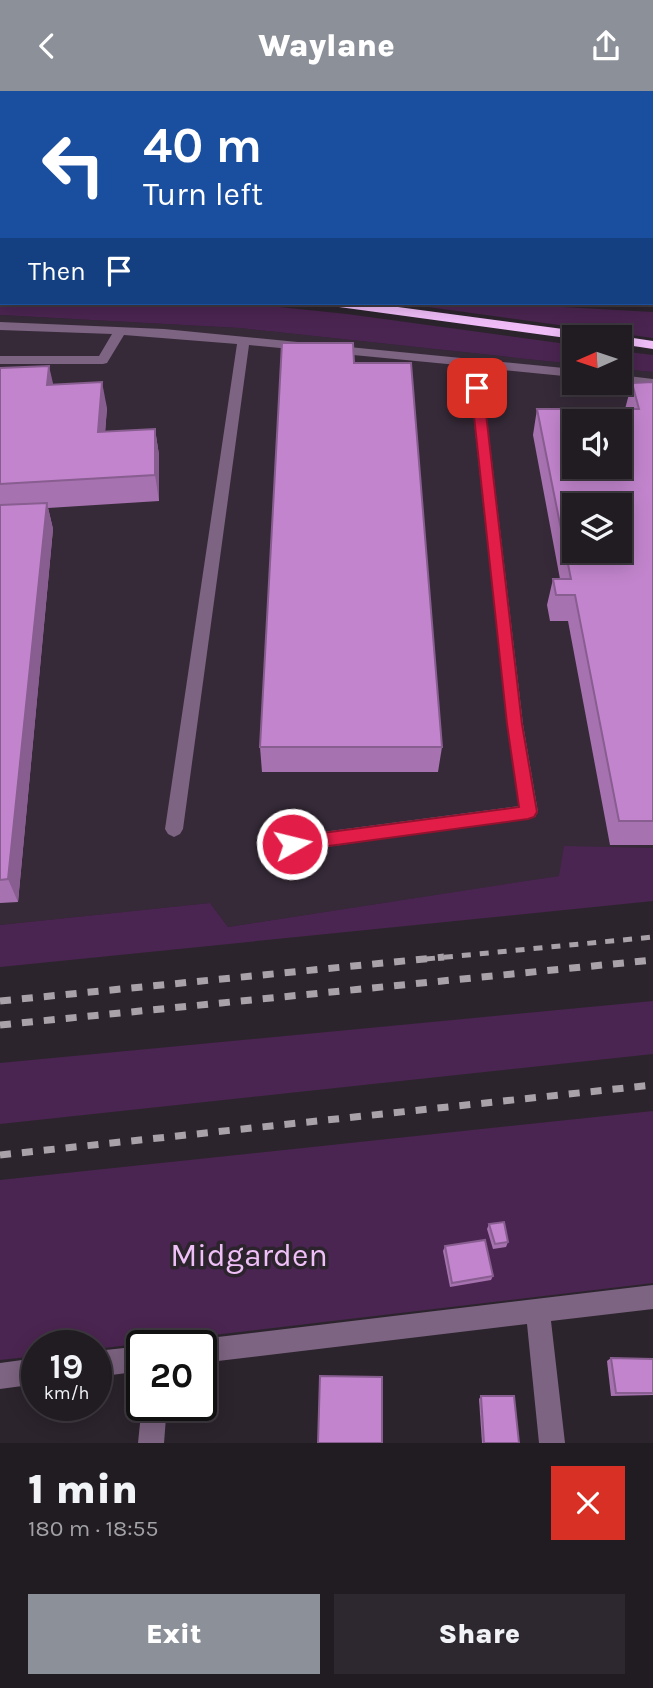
<!DOCTYPE html>
<meta charset="utf-8">
<style>
:root{--surface:#211b22;--page:#2d282f;--text:#f1f3f6;--muted:#a2a1a5;--line:#3e3940;--accent:#8c9099}
body{margin:0;font-family:Karla,sans-serif;background:var(--page);color:var(--text);height:100vh;display:flex;flex-direction:column;font-size:26px;white-space:nowrap}
*{box-sizing:border-box;margin:0}
p{font-size:23px;color:var(--muted)}
.icon{flex:none;width:38px;height:38px;fill:none;stroke:currentColor;stroke-width:2;stroke-linecap:round;stroke-linejoin:round}
.map{position:relative;height:1352px;overflow:hidden}
.sheet{display:flex;flex-direction:column;background:var(--surface);flex:1}
.sheet>*{flex:none}
.top-card{position:absolute;left:0px;top:0px;width:654px;height:214px;box-shadow:0 4px 18px #0003,0 0 0 2px var(--line);background:#1a4fa0;color:#fff;overflow:hidden}
.needle{width:46px;rotate:267deg}
.tools{position:absolute;left:562px;top:234px;display:grid;gap:14px}
.tools a{display:grid;place-items:center;width:70px;height:70px;border-radius:0px;background:var(--surface);box-shadow:0 4px 18px #0003,0 0 0 2px var(--line);font-size:35px}
.speed{position:absolute;left:21px;top:1239px;display:flex;gap:14px;font-size:35px;font-weight:700;text-align:center}
.speed>*{display:grid;place-content:center;width:91px;height:91px;border-radius:50%;background:var(--surface);box-shadow:0 4px 18px #0003,0 0 0 2px var(--line);line-height:1}
.speed small{font-size:18px;font-weight:400}
.speed .limit{border:4px solid #111;border-radius:10px;background:#fff;color:#111}
.pin{position:absolute;display:grid;place-items:center;width:60px;height:60px;color:#fff;margin:-30px;border-radius:14px;box-shadow:0 4px 10px #0006}
.me{position:absolute;width:77px;margin:-38px;rotate:82deg;stroke-linejoin:round;filter:drop-shadow(0 0 5px #0008)}
.turn{display:flex;align-items:center;gap:24px;height:147px;padding:0 28px;font-size:32px}
.turn .icon{width:91px;height:91px;stroke-width:2.5}
.turn b{display:block;font-size:49px;line-height:60px}
.then{display:flex;align-items:center;height:66px;padding:0 28px;background:#0003;gap:14px;font-size:26px}
.round{display:grid;place-items:center;flex:none;width:74px;height:74px;border-radius:0px;background:var(--page)}
.head{display:flex;align-items:center;justify-content:space-between;height:119px;padding:0 28px}
h1{font-size:42px;font-weight:800;line-height:52px}
.action{display:flex;gap:14px;margin-top:auto;padding:14px 28px}
.action a{flex:1;height:80px;border-radius:0px;background:var(--accent);color:#fff;font-size:28px;font-weight:800;line-height:80px;text-align:center}
.action a+a{background:var(--page);color:var(--text)}
header{display:flex;justify-content:space-between;align-items:center;height:91px;padding:0 28px;background:var(--accent);color:#fff;font-size:32px;font-weight:800}
.map>svg:first-child{display:block}
</style>
<header><svg class="icon" aria-label="back" viewBox="0 0 24 24"><path d="M15 5l-7 7 7 7"/></svg>Waylane<svg class="icon" aria-label="share" viewBox="0 0 24 24"><path d="M12 15V3M7 8l5-5 5 5M5 13v7h14v-7"/></svg></header>
<div class="map">
<svg width="653" height="1352" viewBox="0 0 653 1352">
<rect width="100%" height="100%" fill="#2c242d"/>
<!-- built -->
<path fill="#362a38" fill-rule="evenodd" d="M0,224L240,237L574,273V292H620V278L653,281V757L564,756L560,785L228,836L210,812L0,834ZM574,331H620V376H574ZM574,415H620V460H574Z"/>
<!-- green -->
<g fill="#4b2551">
<polygon points="0,205 2,212 207,212 279,216 347,223 574,254 574,273 240,237 0,224"/>
<polygon points="399,212 492,212 653,221 653,247"/>
<polygon points="620,260 653,264 653,281 620,278"/>
<polygon points="564,755 653,757 653,810 0,876 0,834 210,812 228,836 559,785"/>
<polygon points="653,910 653,963 0,1033 0,972"/>
<polygon points="653,1020 653,1192 96,1258 96,1255 37,1255 37,1265 0,1269 0,1089"/>
</g>
<g fill="none" stroke-linecap="round" stroke-linejoin="round">
<!-- minor -->
<g fill="#7d6482" fill-rule="evenodd">
<rect x="202" y="0" width="8" height="2"/>
<polygon points="624,0 632,0 633,2 624,2"/>
<rect x="0" y="92" width="2" height="6"/>
<polygon points="0,231 164,238 574,278 574,286 481,277 523,633 538,721 535,726 292,761 285,758 283,753 285,748 292,745 519,715 507,633 468,275 249,254 183,738 180,743 174,746 168,743 165,738 237,253 124,244 107,272 103,273 0,273 0,265 99,265 112,243 0,239"/>
<polygon points="620,284 653,288 653,296 620,292"/>
<polygon points="653,1194 653,1218 551,1230 565,1352 539,1352 527,1233 201,1272 201,1255 191,1255 201,1248"/>
<polygon points="143,1255 142,1280 96,1286 96,1260"/>
<polygon points="37,1267 37,1293 0,1298 0,1272"/>
<polygon points="142,1313 167,1314 164,1352 138,1352"/>
</g>
<!-- highway -->
<g fill="#f0bdf9" fill-rule="evenodd">
<rect x="0" y="152" width="2" height="8"/>
<rect x="0" y="181" width="2" height="8"/>
<polygon points="332,212 368,212 601,243 608,247 574,248 339,216"/>
<polygon points="620,245 653,250 653,258 620,253 620,247 614,247"/>
</g>
<!-- rail-far1 -->
<polyline stroke="#a9a2a9" stroke-width="5" stroke-dasharray="9 9" stroke-linecap="butt" points="426,868 653,846"/>
<!-- rail -->
<g stroke="#a9a2a9" stroke-width="7" stroke-dasharray="11 11" stroke-linecap="butt">
<polyline points="0,910 444,866"/>
<polyline points="0,934 653,869"/>
<polyline points="0,1064 653,994"/>
</g>
</g>
<!-- wall -->
<g fill="#a772b0">
<polygon points="121,0 159,0 158,2 121,2"/>
<rect x="494" y="0" width="120" height="2"/>
<polygon points="354,272 442,656 438,681 262,681 260,656"/>
<polygon points="0,277 53,294 107,317 105,341 155,338 159,364 159,410 48,417 53,438 18,811 0,812"/>
<polygon points="653,291 653,754 610,754 568,530 550,530 547,514 553,488 560,488 533,344 537,318 625,318 632,292"/>
<polygon points="489,1133 508,1151 506,1156 493,1158 487,1138"/>
<polygon points="445,1155 493,1185 491,1189 450,1196 443,1160"/>
<polygon points="611,1267 653,1268 653,1304 611,1305 607,1270"/>
<polygon points="481,1305 519,1352 482,1352 479,1308"/>
</g>
<!-- shaded-wall -->
<g fill="#885d90">
<polygon points="49,275 55,301 47,294"/>
<polygon points="102,291 107,317 103,368 98,341"/>
<polygon points="155,338 159,364 159,410 155,384"/>
<polygon points="47,412 53,438 18,811 8,788"/>
</g>
<!-- building -->
<g fill="#c285cd" stroke="#885d90" stroke-width="2" fill-rule="evenodd">
<polygon points="26,0 48,0 47,2 26,1"/>
<rect x="247" y="0" width="32" height="1"/>
<polygon points="496,0 547,0 548,2 496,2"/>
<rect x="569" y="0" width="45" height="2"/>
<polygon points="0,54 2,54 2,65 0,66"/>
<polygon points="282,252 353,252 354,272 411,272 442,656 260,656"/>
<polygon points="49,275 47,294 102,291 98,341 155,338 155,384 0,393 0,277"/>
<path d="M653,291V730H619L575,504H556L553,488H571L537,318H639L632,292ZM574,331H620V376H574ZM574,415H620V460H574Z"/>
<polygon points="47,412 8,788 0,789 0,414"/>
<polygon points="504,1131 508,1151 495,1153 489,1133"/>
<polygon points="485,1149 493,1185 452,1192 445,1155"/>
<polygon points="611,1267 653,1268 653,1302 616,1302"/>
<polygon points="320,1285 382,1286 382,1352 318,1352"/>
<polygon points="481,1305 514,1305 519,1352 484,1352"/>
</g>
<!-- route -->
<polygon fill="#e11d48" stroke="#92132f" stroke-width="2" points="477,293 483,297 522,633 537,721 534,726 528,728 292,760 286,758 284,753 286,748 292,746 519,716 507,633 471,297"/>
<g text-anchor="middle" dominant-baseline="central" stroke-width="7" stroke-linejoin="round" paint-order="stroke">
<!-- near-park labels -->
<g font-size="32" fill="#efbff7" stroke="#2c242d">
<text x="249" y="1164">Midgarden</text>
</g>
</g>
</svg>
<div class="tools">
<a><svg class="needle" viewBox="-14 -14 28 28"><path d="M0-13l5 13h-10z" fill="#e53935"/><path d="M0 13l5-13h-10z" fill="#a2a1a5"/></svg></a>
<a><svg class="icon" aria-label="sound" viewBox="0 0 24 24"><path d="M4 9h4l5-4v14l-5-4H4zM17 9q2 3 0 6"/></svg></a>
<a><svg class="icon" aria-label="layers" viewBox="0 0 24 24"><path d="M12 4l9 5-9 5-9-5zM3 14l9 5 9-5"/></svg></a>
</div>
<div class="speed"><div>19<small>km/h</small></div><div class="limit">20</div></div>
<div class="pin" style="left:477px;top:297px;background:#d93025"><svg class="icon" aria-label="arrive" viewBox="0 0 24 24"><path d="M6 21V4h12l-3 4 3 4H6"/></svg></div>
<svg class="me" style="left:292px;top:753px" viewBox="-20 -20 40 40"><circle r="17" fill="#e11d48" stroke="#fff" stroke-width="3"/><path d="M0-11L8 9 0 5-8 9z" fill="#fff"/></svg>
<div class="top-card">
<div class="turn"><svg class="icon" aria-label="left" viewBox="0 0 24 24"><path d="M17 20v-9H6M10 6l-5 5 5 5"/></svg><div><b>40 m</b>Turn left</div></div>
<div class="then">Then<svg class="icon" aria-label="arrive" viewBox="0 0 24 24"><path d="M6 21V4h12l-3 4 3 4H6"/></svg></div>
</div>
</div>
<section class="sheet">
<div class="head"><div><h1>1 min</h1><p>180 m · 18:55</p></div><a class="round" style="background:#d93025;color:#fff"><svg class="icon" aria-label="close" viewBox="0 0 24 24"><path d="M6 6l12 12M18 6L6 18"/></svg></a></div>
<div class="action"><a>Exit</a><a>Share</a></div>
</section>
